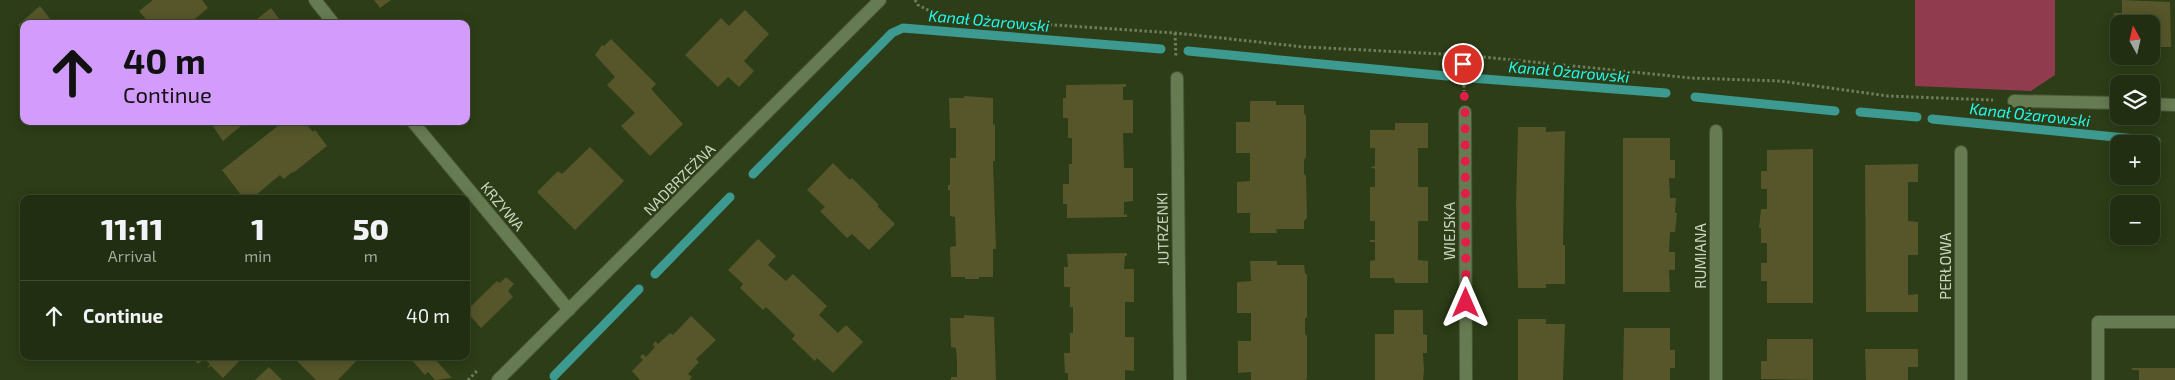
<!DOCTYPE html>
<meta charset="utf-8">
<style>
:root{--surface:#212e11;--page:#29361a;--text:#f1f3f6;--muted:#a2a89f;--line:#3e4a31}
body{margin:0;font-family:"Exo 2",sans-serif;background:var(--page);color:var(--text);height:100vh;display:flex;flex-direction:column;font-size:19px;white-space:nowrap}
*{box-sizing:border-box;margin:0}
p{font-size:16px;color:var(--muted)}
.icon{flex:none;width:28px;height:28px;fill:none;stroke:currentColor;stroke-width:2;stroke-linecap:round;stroke-linejoin:round}
.map{position:relative;flex:1;overflow:hidden}
.drawer{position:absolute;left:20px;top:195px;width:450px;height:165px;display:flex;flex-direction:column;background:var(--surface);border-radius:10px;box-shadow:0 2px 12px #0003,0 0 0 1px var(--line)}
.drawer>*{flex:none}
.guide{position:absolute;left:20px;top:20px;width:450px;height:105px;border-radius:10px;box-shadow:0 2px 12px #0003,0 0 0 1px var(--line);background:#d39cfc;color:#111;overflow:hidden}
.needle{width:32px;rotate:352deg}
.buttons{position:absolute;left:2110px;top:15px;display:grid;gap:10px}
.buttons a{display:grid;place-items:center;width:50px;height:50px;border-radius:10px;background:var(--surface);box-shadow:0 2px 12px #0003,0 0 0 1px var(--line);font-size:25px}
.pin{position:absolute;display:grid;place-items:center;width:42px;height:42px;color:#fff;margin:-21px;border:2px solid #fff;border-radius:50%;box-shadow:0 1px 5px #0007}
.me{position:absolute;width:55px;margin:-28px;rotate:0deg;stroke-linejoin:round;filter:drop-shadow(0 0 4px #0008)}
.turn{display:flex;align-items:center;gap:18px;height:105px;padding:0 20px;font-size:22px}
.turn .icon{width:65px;height:65px;stroke-width:2.5}
.turn b{display:block;font-size:35px;line-height:42px}
.eta{display:flex;justify-content:space-evenly;align-items:center;height:85px;text-align:center}
.eta b{font-size:30px;font-weight:800;line-height:35px}
ul{padding:0;list-style:none}
li{display:flex;align-items:center;gap:15px;height:70px;padding:0 20px;border-top:1px solid var(--line)}
li div{flex:1}
li b{display:block;font-size:19px}
li em{font-style:normal}
.map>svg:first-child{display:block}
</style>
<div class="map">
<svg width="2175" height="380" viewBox="0 0 2175 380">
<rect width="100%" height="100%" fill="#2c3d17"/>
<!-- green -->
<polygon fill="#913c4e" points="1915,0 2055,0 2055,75 2031,91 1915,86"/>
<g fill="none" stroke-linecap="round" stroke-linejoin="round">
<!-- stream -->
<g stroke="#3d9a90" stroke-width="9">
<polyline points="1188,51 1447,76"/>
<polyline points="1471,78 1666,93"/>
<polyline points="1695,97 1835,111"/>
<polyline points="1860,112 1917,117"/>
<polyline points="1932,119 2156,141"/>
<polyline points="753,174 892,33 903,28 1161,49"/>
<polyline points="655,274 730,197"/>
<polyline points="554,376 639,289"/>
</g>
</g>
<!-- building -->
<g fill="#56562a">
<polygon points="153,0 202,0 208,8 189,24 150,24 139,11"/>
<polygon points="374,0 391,0 380,8"/>
<polygon points="2122,0 2170,2 2171,47 2151,47 2151,24 2119,24 2119,39 2113,39 2114,13 2122,13"/>
<polygon points="40,6 54,24 24,24 24,31 18,25"/>
<polygon points="271,8 283,24 251,24"/>
<polygon points="745,10 769,34 744,61 754,71 739,87 728,77 718,87 685,55 721,18 729,26"/>
<polygon points="611,39 656,84 651,89 683,124 650,156 621,126 635,113 607,85 615,77 595,55 602,45 604,46"/>
<polygon points="1126,84 1126,87 1123,87 1123,100 1133,100 1133,133 1123,133 1124,168 1133,168 1133,201 1124,202 1124,215 1127,214 1127,217 1067,218 1067,204 1063,204 1063,184 1069,184 1069,164 1072,164 1072,138 1068,138 1068,118 1063,118 1063,98 1066,98 1066,85"/>
<polygon points="964,96 993,98 993,125 995,124 995,161 993,161 996,249 993,249 993,277 979,277 979,279 965,279 965,277 951,277 950,247 956,246 955,217 950,216 950,190 948,190 948,185 950,185 950,158 956,158 956,128 950,128 949,98 964,98"/>
<polygon points="1250,101 1276,101 1276,105 1304,105 1304,113 1306,116 1306,157 1304,160 1304,174 1306,176 1307,218 1304,221 1304,229 1276,229 1277,233 1250,233 1250,213 1237,213 1237,182 1250,181 1250,153 1236,153 1236,122 1250,122"/>
<polygon points="211,121 247,121 223,141 210,122"/>
<polygon points="284,121 314,121 308,126 313,132 315,130 327,146 293,173 292,172 284,179 280,175 251,199 244,199 222,170"/>
<polygon points="1395,123 1428,123 1428,148 1418,148 1418,187 1428,187 1428,221 1418,221 1418,260 1428,261 1428,283 1395,283 1394,278 1370,278 1370,261 1375,260 1375,242 1370,242 1370,240 1375,240 1375,221 1370,221 1370,187 1375,187 1375,169 1370,167 1375,166 1375,148 1370,148 1370,130 1395,130"/>
<polygon points="1518,127 1546,127 1546,132 1565,131 1563,245 1565,245 1565,284 1546,284 1546,288 1518,288 1516,204"/>
<polygon points="1623,138 1670,138 1670,160 1675,160 1675,178 1669,178 1670,198 1676,198 1675,213 1677,213 1675,232 1670,232 1669,252 1675,252 1675,270 1669,270 1670,292 1623,292"/>
<polygon points="590,147 624,181 575,230 537,192 558,171 562,174"/>
<polygon points="1813,149 1813,303 1767,303 1767,281 1761,281 1761,263 1767,263 1767,243 1761,243 1761,228 1759,228 1761,209 1767,209 1767,189 1761,189 1761,171 1767,171 1767,150"/>
<polygon points="833,163 850,180 852,178 879,205 877,206 895,224 869,250 852,234 847,238 820,211 825,207 807,190"/>
<polygon points="1918,164 1918,182 1908,182 1908,221 1918,222 1918,255 1908,255 1908,295 1918,294 1918,312 1866,312 1865,165"/>
<polygon points="758,239 776,256 768,265 786,281 793,274 827,306 819,315 838,333 846,325 863,342 833,373 817,358 815,361 792,339 795,335 766,307 763,310 740,288 743,284 728,270"/>
<polygon points="1127,253 1127,256 1125,256 1124,269 1134,269 1134,302 1125,302 1125,337 1134,337 1134,371 1125,370 1125,380 1068,380 1068,373 1065,373 1064,353 1070,353 1070,333 1073,333 1073,307 1070,307 1070,287 1064,287 1064,267 1068,267 1067,254"/>
<polygon points="1250,261 1277,261 1277,265 1304,265 1305,273 1307,275 1307,317 1305,319 1305,334 1307,336 1307,378 1306,380 1251,380 1251,372 1238,373 1238,341 1251,341 1251,313 1237,313 1237,282 1251,281"/>
<polygon points="506,277 514,284 508,291 513,297 481,328 466,311 497,281 500,283"/>
<polygon points="1394,310 1423,310 1423,334 1427,335 1427,353 1423,353 1424,370 1423,380 1375,380 1375,334 1394,334"/>
<polygon points="964,315 994,317 996,380 951,380 951,377 957,377 957,361 956,348 951,347 950,318 964,318"/>
<polygon points="691,316 716,340 696,359 699,362 688,374 692,377 689,380 640,380 632,371 643,360 640,357 643,354 646,357 655,347 653,345 655,341 658,344 670,333 673,335"/>
<polygon points="1518,319 1546,319 1546,324 1565,324 1563,380 1518,380"/>
<polygon points="1624,328 1670,328 1670,350 1675,350 1675,368 1670,368 1670,380 1623,380"/>
<polygon points="1767,339 1813,339 1813,380 1761,379 1761,361 1767,361"/>
<polygon points="1865,349 1918,349 1918,367 1908,367 1908,380 1866,380"/>
<polygon points="191,356 244,356 223,378 211,366 207,368 210,364 204,359 198,364"/>
<polygon points="300,356 361,356 338,380 316,380 296,360"/>
<polygon points="408,356 432,356 452,378 435,380 428,372 425,375"/>
<polygon points="269,367 282,380 255,380"/>
<polygon points="2132,368 2175,368 2175,380 2139,380 2139,370 2132,370"/>
</g>
<g fill="none" stroke-linecap="round" stroke-linejoin="round">
<!-- minor casing -->
<g stroke="#475636" stroke-width="14">
<g id="minor">
<polyline points="315,0 334,24"/>
<polyline points="1177,78 1180,380"/>
<polyline points="2014,101 2119,103"/>
<polyline points="2151,104 2175,105"/>
<polyline points="1465,112 1466,380"/>
<polyline points="412,121 569,310"/>
<polyline points="1961,152 1961,380"/>
<polyline points="498,380 880,0"/>
<polyline points="1716,380 1716,131"/>
<polyline points="2098,380 2098,322 2175,322"/>
</g>
</g>
<!-- path -->
<g stroke="#6e7d5d" stroke-width="3" stroke-dasharray="2.5 2.5" stroke-linecap="butt">
<polyline points="915,0 918,5 930,11 964,19 1175,33 1304,47 1463,55 1691,78 1780,81 1888,96 1993,100"/>
<polyline points="1175,33 1176,58"/>
<polyline points="1463,55 1464,91"/>
<polyline points="468,380 477,371"/>
</g>
<!-- minor -->
<use href="#minor" stroke="#677b52" stroke-width="12"/>
</g>
<g fill="none" stroke-linecap="round" stroke-linejoin="round">
<!-- route -->
<polyline stroke="#e11d48" stroke-width="9" stroke-dasharray="0 16.2" points="1463,64 1465,112 1466,303"/>
</g>
<g text-anchor="middle" dominant-baseline="central" stroke-width="5" stroke-linejoin="round" paint-order="stroke">
<!-- street labels -->
<g font-size="15" fill="#cad6c0" stroke="#2c3d17">
<text transform="translate(679 179) rotate(-45)">NADBRZEŻNA</text>
<text transform="translate(503 206) rotate(50)">KRZYWA</text>
<text transform="translate(1162 229) rotate(-91)">JUTRZENKI</text>
<text transform="translate(1449 231) rotate(-90)">WIEJSKA</text>
<text transform="translate(1700 256) rotate(-90)">RUMIANA</text>
<text transform="translate(1945 266) rotate(-90)">PERŁOWA</text>
</g>
<!-- water labels -->
<g font-size="16" font-style="italic" fill="#24f9ef" stroke="#2c3d17">
<text transform="translate(989 20) rotate(5)">Kanał Ożarowski</text>
<text transform="translate(1569 71) rotate(5)">Kanał Ożarowski</text>
<text transform="translate(2030 114) rotate(6)">Kanał Ożarowski</text>
</g>
</g>
</svg>
<div class="buttons">
<a><svg class="needle" viewBox="-14 -14 28 28"><path d="M0-13l5 13h-10z" fill="#e53935"/><path d="M0 13l5-13h-10z" fill="#a2a89f"/></svg></a>
<a><svg class="icon" aria-label="layers" viewBox="0 0 24 24"><path d="M12 4l9 5-9 5-9-5zM3 14l9 5 9-5"/></svg></a>
<a>+</a>
<a>−</a>
</div>
<div class="pin" style="left:1463px;top:64px;background:#d93025"><svg class="icon" aria-label="arrive" viewBox="0 0 24 24"><path d="M6 21V4h12l-3 4 3 4H6"/></svg></div>
<svg class="me" style="left:1466px;top:303px" viewBox="-20 -20 40 40"><path d="M0-17L14 15 0 8-14 15z" fill="#e11d48" stroke="#fff" stroke-width="4"/></svg>
<div class="guide">
<div class="turn"><svg class="icon" aria-label="ahead" viewBox="0 0 24 24"><path d="M12 20V5M6 11l6-6 6 6"/></svg><div><b>40 m</b>Continue</div></div>
</div>
<section class="drawer">
<div class="eta">
<div><b>11:11</b><p>Arrival</p></div>
<div><b>1</b><p>min</p></div>
<div><b>50</b><p>m</p></div>
</div>
<ul>
<li><svg class="icon" aria-label="ahead" viewBox="0 0 24 24"><path d="M12 20V5M6 11l6-6 6 6"/></svg><div><b>Continue</b></div><em>40 m</em></li>
</ul>
</section>
</div>
